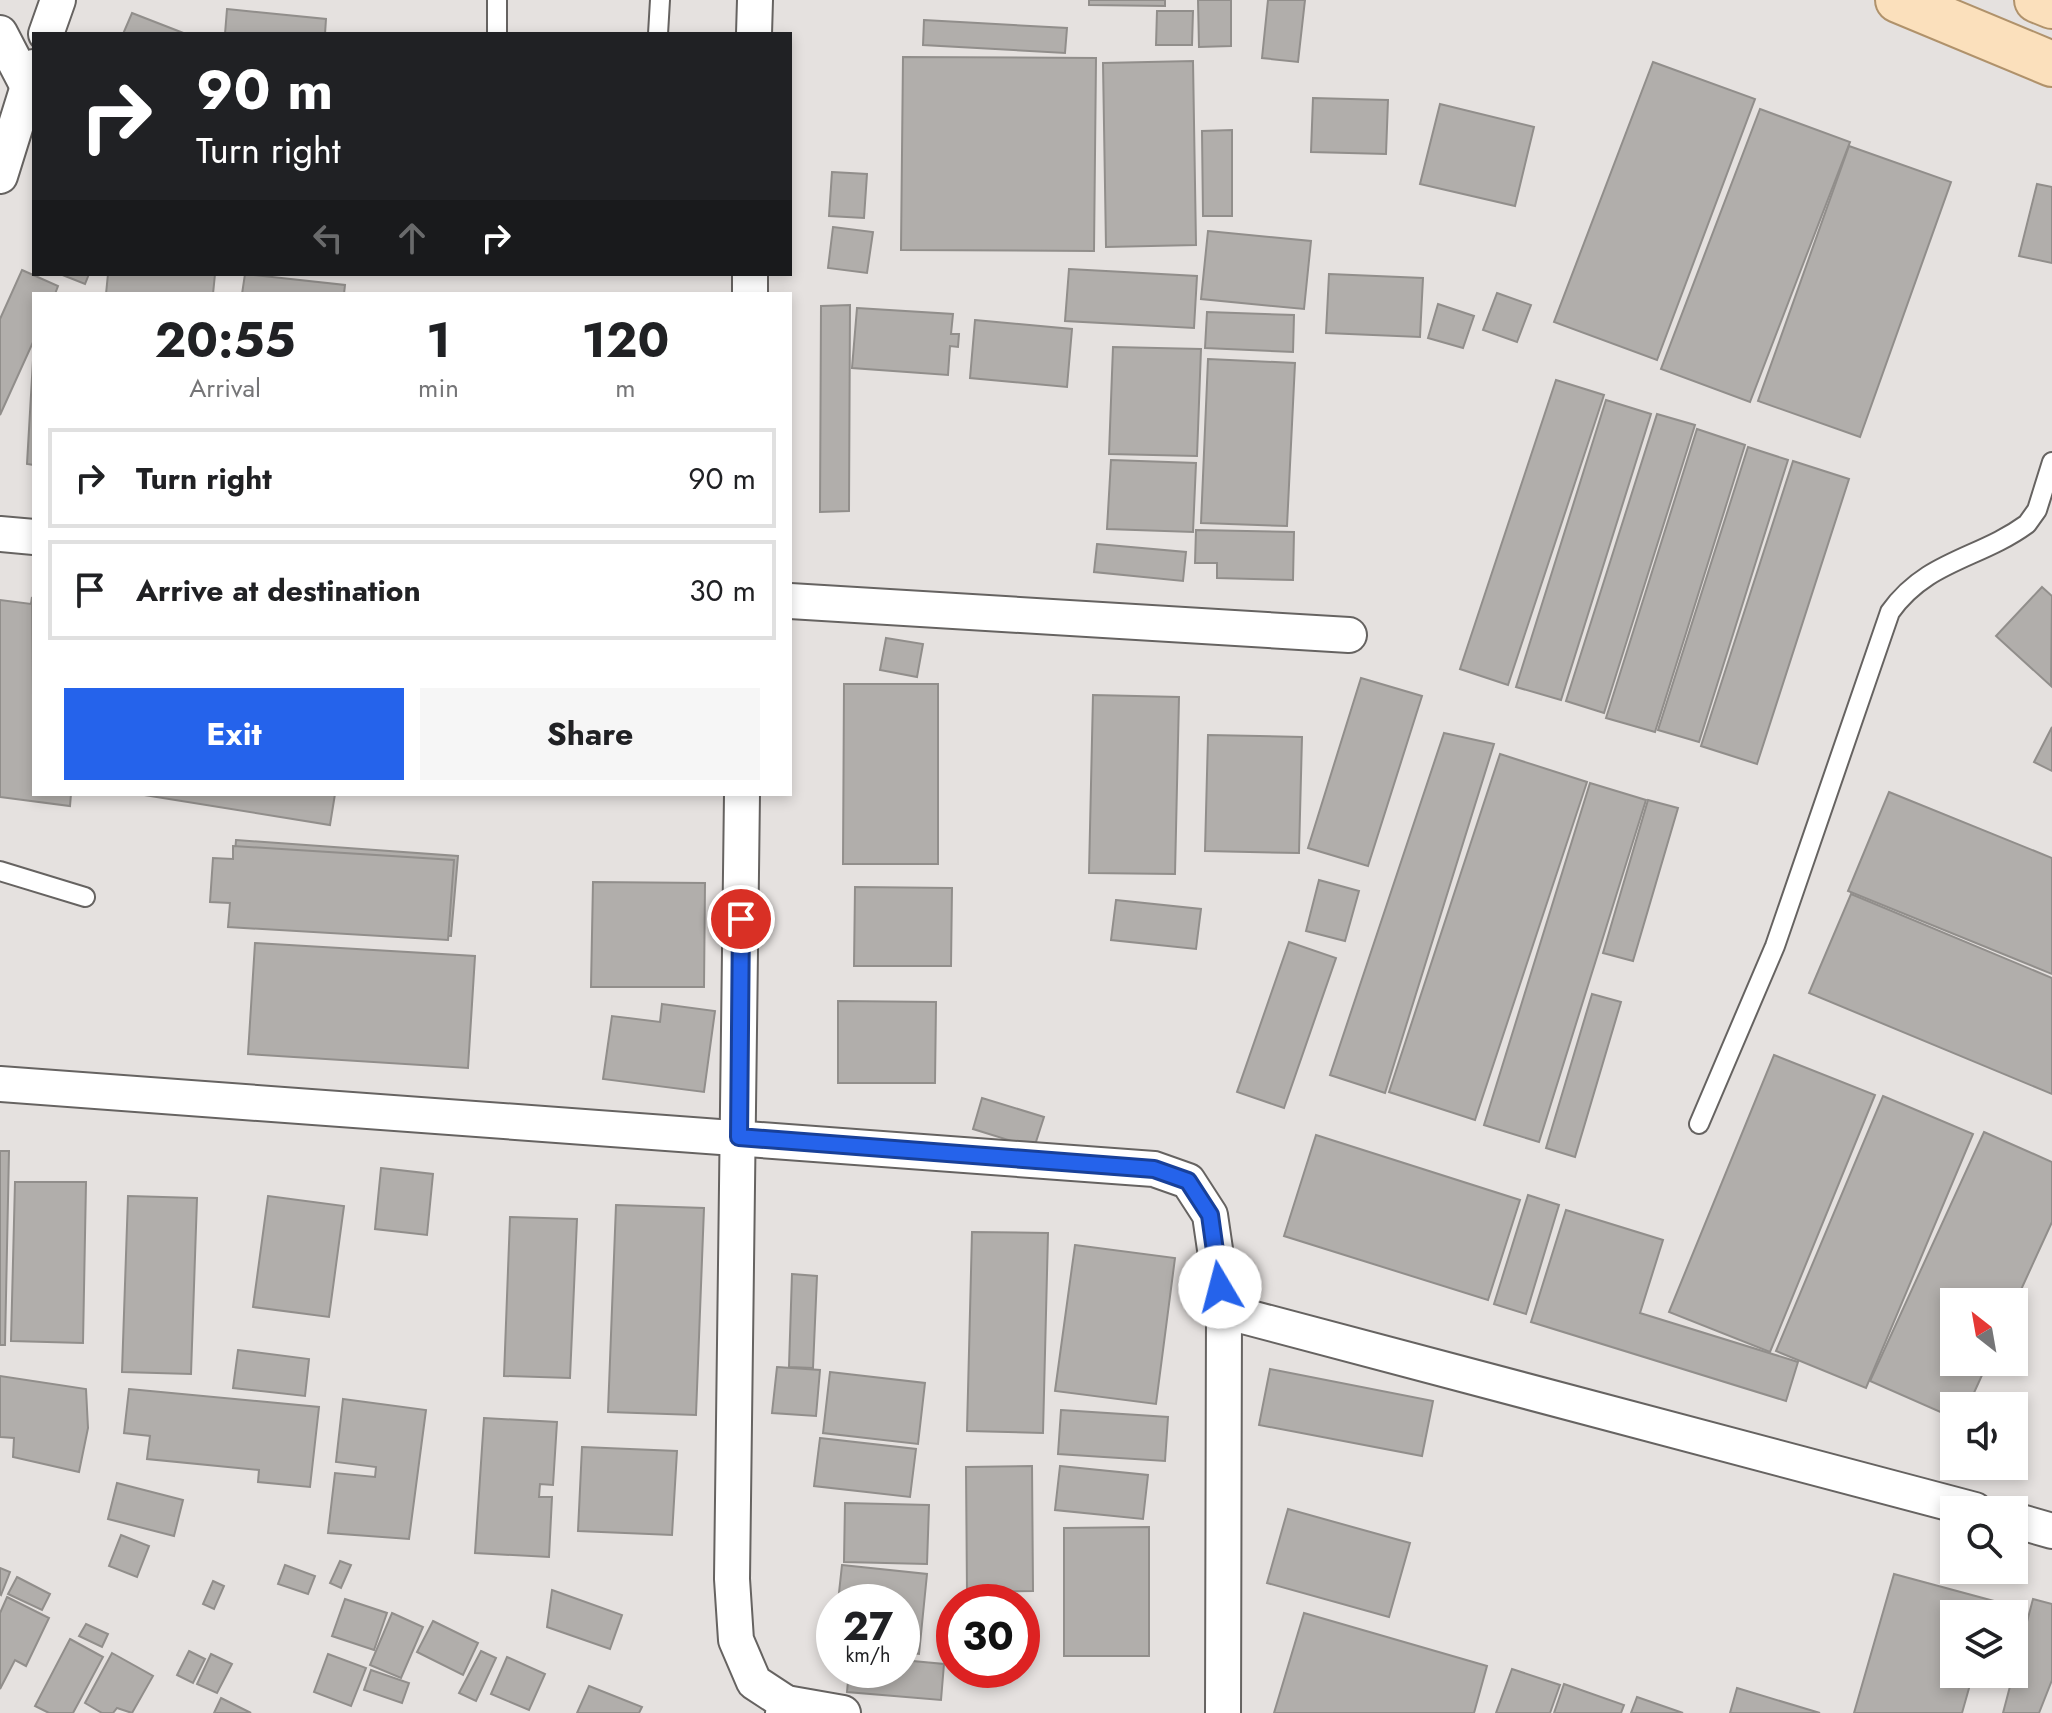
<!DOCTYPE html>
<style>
:root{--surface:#fff;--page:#f6f6f6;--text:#202124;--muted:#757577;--line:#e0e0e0;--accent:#2563eb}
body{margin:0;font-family:Jost,sans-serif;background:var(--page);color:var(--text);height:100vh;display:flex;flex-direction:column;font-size:30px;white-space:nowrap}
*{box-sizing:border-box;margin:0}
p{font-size:26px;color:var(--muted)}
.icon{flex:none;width:44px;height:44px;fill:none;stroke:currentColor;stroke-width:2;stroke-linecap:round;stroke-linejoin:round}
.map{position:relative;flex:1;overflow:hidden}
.sheet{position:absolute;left:32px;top:292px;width:760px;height:504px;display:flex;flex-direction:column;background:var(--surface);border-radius:0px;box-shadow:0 4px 12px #0003}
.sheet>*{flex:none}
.top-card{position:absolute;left:32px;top:32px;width:760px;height:244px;border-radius:0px;box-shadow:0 4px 12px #0003;background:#202124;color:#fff;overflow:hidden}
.needle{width:52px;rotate:329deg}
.tools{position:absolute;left:1940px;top:1288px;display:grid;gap:16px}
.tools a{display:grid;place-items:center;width:88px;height:88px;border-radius:0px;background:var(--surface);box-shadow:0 4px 12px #0003;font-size:40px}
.speed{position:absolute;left:816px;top:1584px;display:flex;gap:16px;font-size:40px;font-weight:700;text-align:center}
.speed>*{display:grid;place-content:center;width:104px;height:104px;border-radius:50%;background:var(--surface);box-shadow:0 4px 12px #0003;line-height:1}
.speed small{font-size:20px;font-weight:400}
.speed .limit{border:12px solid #d22;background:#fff;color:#111}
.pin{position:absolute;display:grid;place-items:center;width:68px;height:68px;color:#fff;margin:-34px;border:4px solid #fff;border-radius:50%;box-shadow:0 2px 8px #0007}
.me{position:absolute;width:88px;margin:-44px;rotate:352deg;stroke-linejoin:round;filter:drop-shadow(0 0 6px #0008)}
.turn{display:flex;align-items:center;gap:28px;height:168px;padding:0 32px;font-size:36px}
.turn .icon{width:104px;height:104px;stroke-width:2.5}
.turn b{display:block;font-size:56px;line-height:68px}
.lanes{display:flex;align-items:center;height:76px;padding:0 32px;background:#0003;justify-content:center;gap:40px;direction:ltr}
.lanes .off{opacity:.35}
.eta{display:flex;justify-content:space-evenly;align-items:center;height:136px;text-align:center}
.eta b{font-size:48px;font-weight:700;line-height:56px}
.action{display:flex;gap:16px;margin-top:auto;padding:16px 32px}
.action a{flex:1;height:92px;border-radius:0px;background:var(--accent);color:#fff;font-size:32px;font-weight:700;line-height:92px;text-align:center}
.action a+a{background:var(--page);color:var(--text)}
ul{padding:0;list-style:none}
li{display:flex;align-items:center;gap:24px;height:100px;margin:0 16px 12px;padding:0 16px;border:4px solid var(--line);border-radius:0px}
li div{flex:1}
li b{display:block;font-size:30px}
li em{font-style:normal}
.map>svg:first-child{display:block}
</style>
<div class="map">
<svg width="2052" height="1713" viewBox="0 0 2052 1713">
<rect width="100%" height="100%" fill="#e5e1df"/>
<!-- building -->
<g fill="#b1aeab" stroke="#918e8b" stroke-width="2">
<polygon points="1089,0 1165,0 1165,6 1089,5"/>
<polygon points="1198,0 1231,0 1231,46 1199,47"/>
<polygon points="1268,0 1305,0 1298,62 1262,58"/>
<polygon points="227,9 326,19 325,34 225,34"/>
<polygon points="1157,11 1193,11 1192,45 1156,45"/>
<polygon points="132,13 186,34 123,34"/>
<polygon points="924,20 1067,28 1065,53 923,45"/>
<polygon points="903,57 1096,58 1094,251 901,250"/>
<polygon points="1193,61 1196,245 1106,247 1103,63"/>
<polygon points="1653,62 1755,99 1657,360 1554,322"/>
<polygon points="1313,98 1388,100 1386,154 1311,152"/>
<polygon points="1440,104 1534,127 1515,206 1420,184"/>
<polygon points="1760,109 1850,142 1750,402 1661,369"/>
<polygon points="1232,130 1232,216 1203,216 1202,131"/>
<polygon points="1849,146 1951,182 1860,437 1758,401"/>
<polygon points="832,172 867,174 864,218 829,216"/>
<polygon points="2037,184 2052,187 2052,263 2019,256"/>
<polygon points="833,227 873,232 867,273 828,268"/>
<polygon points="1208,231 1311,241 1304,309 1201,299"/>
<polygon points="1069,269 1197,276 1194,328 1065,321"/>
<polygon points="22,270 58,286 55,294 34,294 34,340 0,415 0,319"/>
<polygon points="60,274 89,274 85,284"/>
<polygon points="108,274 215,274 213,294 106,294"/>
<polygon points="245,274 345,285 344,294 242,294"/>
<polygon points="1329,274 1423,278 1420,337 1326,333"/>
<polygon points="1497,293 1531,305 1517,342 1483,330"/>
<polygon points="1438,304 1474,316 1463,348 1428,338"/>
<polygon points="850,305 849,511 820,512 821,306"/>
<polygon points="857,308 953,314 951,334 959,334 958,347 950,346 948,375 852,368"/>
<polygon points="1207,312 1294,315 1293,352 1205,348"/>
<polygon points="975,320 1072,329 1067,387 970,378"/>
<polygon points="34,343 34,465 27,464"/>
<polygon points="1113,347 1201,349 1197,456 1109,454"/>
<polygon points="1208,359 1295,363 1287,526 1201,523"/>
<polygon points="1556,380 1604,395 1508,685 1460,669"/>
<polygon points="1606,400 1651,414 1561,700 1516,687"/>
<polygon points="1657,414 1695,425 1604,713 1566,701"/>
<polygon points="1697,429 1745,445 1655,732 1606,718"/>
<polygon points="1748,447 1788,460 1699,742 1658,730"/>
<polygon points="1111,460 1196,463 1193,532 1107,529"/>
<polygon points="1793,461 1849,479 1757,764 1701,746"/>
<polygon points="1196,530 1294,532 1293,580 1217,578 1217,563 1195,563"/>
<polygon points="1097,544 1186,552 1183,581 1094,572"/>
<polygon points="2042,587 2052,596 2051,686 1996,636"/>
<polygon points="32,597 34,794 71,794 70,806 0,797 0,600 31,604"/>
<polygon points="886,638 923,644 917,677 880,670"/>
<polygon points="1361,678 1422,696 1368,866 1308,848"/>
<polygon points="844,684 938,684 938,864 843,864"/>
<polygon points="1093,695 1179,697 1175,874 1089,873"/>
<polygon points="2052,727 2052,771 2034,762"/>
<polygon points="1444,733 1494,744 1385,1093 1330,1075"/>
<polygon points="1208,735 1302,737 1299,853 1205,851"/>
<polygon points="1500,754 1587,782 1475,1120 1389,1092"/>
<polygon points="1590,783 1646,800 1539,1142 1484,1125"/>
<polygon points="1889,792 2052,858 2052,974 1848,891"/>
<polygon points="138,794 335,794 330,825"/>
<polygon points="1648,800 1678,808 1633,961 1603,953"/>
<polygon points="236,840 458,856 451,936 230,921"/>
<polygon points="233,846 454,860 448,940 228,927 230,903 210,902 213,858 233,859"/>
<polygon points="1319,880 1359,891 1345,941 1306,931"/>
<polygon points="593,882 705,883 704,987 591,987"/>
<polygon points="855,887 952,888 951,966 854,966"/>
<polygon points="1851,894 2052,978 2052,1094 1809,993"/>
<polygon points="1116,900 1201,909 1196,949 1111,940"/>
<polygon points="1289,942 1336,958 1284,1108 1237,1092"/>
<polygon points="255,943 475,956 468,1068 248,1054"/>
<polygon points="1592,994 1621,1002 1575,1157 1546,1148"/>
<polygon points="838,1001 936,1002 935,1083 838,1083"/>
<polygon points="662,1004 715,1011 704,1092 603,1079 612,1016 660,1022"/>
<polygon points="1774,1055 1875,1095 1770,1352 1669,1312"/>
<polygon points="1883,1096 1973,1134 1866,1388 1776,1351"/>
<polygon points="982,1098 1044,1117 1034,1148 973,1129"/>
<polygon points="1984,1132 2052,1162 2052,1222 2014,1305 2014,1302 1954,1302 1954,1362 1988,1362 1968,1406 1954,1406 1954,1418 1870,1381"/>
<polygon points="1316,1135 1520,1200 1488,1300 1284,1236"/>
<polygon points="0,1151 9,1151 5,1345 0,1345"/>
<polygon points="381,1168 433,1174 427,1235 375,1229"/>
<polygon points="15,1182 86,1182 83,1343 11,1341"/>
<polygon points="1528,1195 1559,1205 1526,1314 1494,1304"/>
<polygon points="128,1196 197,1198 191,1374 122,1372"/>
<polygon points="268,1196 344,1206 329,1317 253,1307"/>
<polygon points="616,1205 704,1208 696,1415 608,1412"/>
<polygon points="1566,1210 1663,1240 1640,1313 1798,1362 1786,1401 1531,1322"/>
<polygon points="510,1217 577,1219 570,1378 504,1376"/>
<polygon points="972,1232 1048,1233 1043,1433 967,1431"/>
<polygon points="1075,1245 1175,1258 1156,1404 1055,1391"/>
<polygon points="792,1274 817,1276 813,1368 789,1367"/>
<polygon points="238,1350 309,1359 305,1396 233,1388"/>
<polygon points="777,1367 820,1370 816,1416 772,1413"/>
<polygon points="1270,1369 1433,1401 1422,1456 1259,1425"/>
<polygon points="830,1372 925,1383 918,1444 823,1433"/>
<polygon points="0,1376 86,1389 88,1428 79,1472 13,1457 14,1438 0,1437"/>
<polygon points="129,1389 319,1407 310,1487 258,1482 259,1470 147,1459 150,1436 124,1433"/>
<polygon points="343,1399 426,1410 409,1539 328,1533 335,1473 375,1477 376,1467 336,1462"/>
<polygon points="1061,1410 1168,1417 1165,1461 1058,1454"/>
<polygon points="484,1418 557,1422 553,1485 540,1484 539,1497 552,1497 549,1557 475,1553"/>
<polygon points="820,1438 916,1449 910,1497 814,1486"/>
<polygon points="582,1447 677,1451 672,1535 578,1531"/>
<polygon points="1032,1466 1033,1591 967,1592 966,1467"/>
<polygon points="1060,1466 1148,1475 1143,1519 1055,1510"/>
<polygon points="117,1483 183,1500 174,1536 108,1519"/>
<polygon points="845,1503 929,1505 927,1564 844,1562"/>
<polygon points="1288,1509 1410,1543 1389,1617 1267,1583"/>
<polygon points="1149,1527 1149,1656 1064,1656 1064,1528"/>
<polygon points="121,1535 149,1546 137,1577 109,1566"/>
<polygon points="340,1561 351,1565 341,1588 330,1583"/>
<polygon points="285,1565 315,1576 308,1594 278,1584"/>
<polygon points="842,1565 927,1574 919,1654 902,1652 902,1602 838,1602"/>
<polygon points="0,1568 10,1572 1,1595 0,1594"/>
<polygon points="1894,1574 1994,1601 1990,1614 1954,1614 1954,1674 1973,1674 1962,1713 1854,1713"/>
<polygon points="17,1577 50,1594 42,1610 8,1594"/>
<polygon points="213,1581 224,1586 214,1609 203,1604"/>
<polygon points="552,1590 622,1615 610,1649 547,1627"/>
<polygon points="7,1597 49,1618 26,1666 15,1660 0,1689 0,1613"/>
<polygon points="345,1599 387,1613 374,1650 332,1636"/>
<polygon points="2033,1599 2052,1604 2052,1680 2039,1713 2003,1713"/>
<polygon points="392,1613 423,1627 401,1678 370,1665"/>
<polygon points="1304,1613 1487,1666 1474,1713 1274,1713"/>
<polygon points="433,1621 478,1643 463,1675 417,1652"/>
<polygon points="86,1624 108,1634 102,1647 79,1636"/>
<polygon points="70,1639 103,1657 73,1713 49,1713 35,1706"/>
<polygon points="189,1651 205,1659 193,1683 177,1675"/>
<polygon points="481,1651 496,1658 476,1701 459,1693"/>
<polygon points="112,1653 153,1676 132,1713 117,1708 113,1713 102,1713 85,1703"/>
<polygon points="211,1654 232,1664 217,1693 197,1684"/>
<polygon points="328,1654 366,1668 351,1706 314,1692"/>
<polygon points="507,1657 545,1674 529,1710 491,1694"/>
<polygon points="902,1660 944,1664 941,1700 847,1692 849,1670 902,1670"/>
<polygon points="1512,1669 1560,1685 1550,1713 1496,1713"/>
<polygon points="371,1670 409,1683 402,1703 364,1690"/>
<polygon points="1564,1684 1624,1705 1621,1713 1554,1713"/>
<polygon points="589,1686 642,1707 639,1713 577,1713"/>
<polygon points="1737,1688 1820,1713 1730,1713"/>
<polygon points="1637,1697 1683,1713 1631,1713"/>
<polygon points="221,1698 251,1713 214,1713"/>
</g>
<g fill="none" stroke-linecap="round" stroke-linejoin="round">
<!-- lane casing -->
<g stroke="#666361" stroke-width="22">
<g id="lane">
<polyline points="497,34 497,0"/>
<polyline points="658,34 660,0"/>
<polyline points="0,871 85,897"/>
<path d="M1699,1124L1775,946L1890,612C1927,560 1979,559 2027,524L2037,510L2052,462"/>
</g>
</g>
<!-- street casing -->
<g stroke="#666361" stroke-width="38">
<g id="street">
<polyline points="0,33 27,85"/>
<polyline points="46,34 58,0"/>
<polyline points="754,34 755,0"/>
<polyline points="0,176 34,67"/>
<polyline points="750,294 750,274"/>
<polyline points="0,534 34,537"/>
<polyline points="790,601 1349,635"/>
<polyline points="742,794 732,1579 736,1640 754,1682 786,1703 783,1713"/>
<polyline points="0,1084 1154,1169 1188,1181 1210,1215 1224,1311 1223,1713"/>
<polyline points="1224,1311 1975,1510"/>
<polyline points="2014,1520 2052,1531"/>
<polyline points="786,1703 843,1713"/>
</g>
</g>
<!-- primary casing -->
<g stroke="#b0926b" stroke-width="48">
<g id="primary">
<polyline points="1898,0 2052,64"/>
<polyline points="2037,0 2052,6"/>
</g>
</g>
<!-- lane -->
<use href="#lane" stroke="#fff" stroke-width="18"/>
<!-- street -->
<use href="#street" stroke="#fff" stroke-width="34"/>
<!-- primary -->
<use href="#primary" stroke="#fbe0bc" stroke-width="44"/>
</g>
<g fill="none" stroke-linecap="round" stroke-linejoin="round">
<!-- route casing -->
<g stroke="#184099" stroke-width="20">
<polyline id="route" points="741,919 739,1137 1154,1169 1188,1181 1210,1215 1220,1287"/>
</g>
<!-- route -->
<use href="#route" stroke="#2563eb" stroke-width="14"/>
</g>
</svg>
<div class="tools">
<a><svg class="needle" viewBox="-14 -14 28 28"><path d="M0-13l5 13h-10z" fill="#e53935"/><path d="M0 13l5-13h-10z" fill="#757577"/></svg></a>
<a><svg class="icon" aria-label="sound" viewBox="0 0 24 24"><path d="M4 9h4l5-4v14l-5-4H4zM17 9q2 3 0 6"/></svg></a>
<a><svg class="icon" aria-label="search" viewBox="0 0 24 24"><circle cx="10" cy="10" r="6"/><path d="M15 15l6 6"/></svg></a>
<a><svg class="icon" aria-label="layers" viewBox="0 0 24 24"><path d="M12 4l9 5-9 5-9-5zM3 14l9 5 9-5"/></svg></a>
</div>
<div class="speed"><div>27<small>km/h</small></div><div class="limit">30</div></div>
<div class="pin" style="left:741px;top:919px;background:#d93025"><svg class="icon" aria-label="arrive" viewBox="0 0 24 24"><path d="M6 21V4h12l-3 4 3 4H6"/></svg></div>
<svg class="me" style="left:1220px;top:1287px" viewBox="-20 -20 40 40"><circle r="19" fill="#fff"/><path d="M0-13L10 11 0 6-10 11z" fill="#2563eb"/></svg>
<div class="top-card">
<div class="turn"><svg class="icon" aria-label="right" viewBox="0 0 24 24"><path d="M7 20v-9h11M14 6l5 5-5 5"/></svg><div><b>90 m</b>Turn right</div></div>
<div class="lanes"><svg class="icon off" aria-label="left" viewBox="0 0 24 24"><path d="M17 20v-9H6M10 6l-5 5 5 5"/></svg><svg class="icon off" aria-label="ahead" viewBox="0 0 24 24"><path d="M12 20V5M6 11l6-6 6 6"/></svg><svg class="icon" aria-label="right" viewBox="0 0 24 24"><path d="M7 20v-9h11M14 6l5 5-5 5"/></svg></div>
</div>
<section class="sheet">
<div class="eta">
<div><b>20:55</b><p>Arrival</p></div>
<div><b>1</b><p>min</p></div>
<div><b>120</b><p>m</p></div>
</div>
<ul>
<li><svg class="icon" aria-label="right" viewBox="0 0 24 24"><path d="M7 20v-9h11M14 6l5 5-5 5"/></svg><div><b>Turn right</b></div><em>90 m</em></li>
<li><svg class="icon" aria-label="arrive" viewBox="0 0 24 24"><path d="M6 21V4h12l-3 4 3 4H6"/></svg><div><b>Arrive at destination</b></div><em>30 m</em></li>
</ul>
<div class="action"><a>Exit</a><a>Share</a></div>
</section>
</div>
